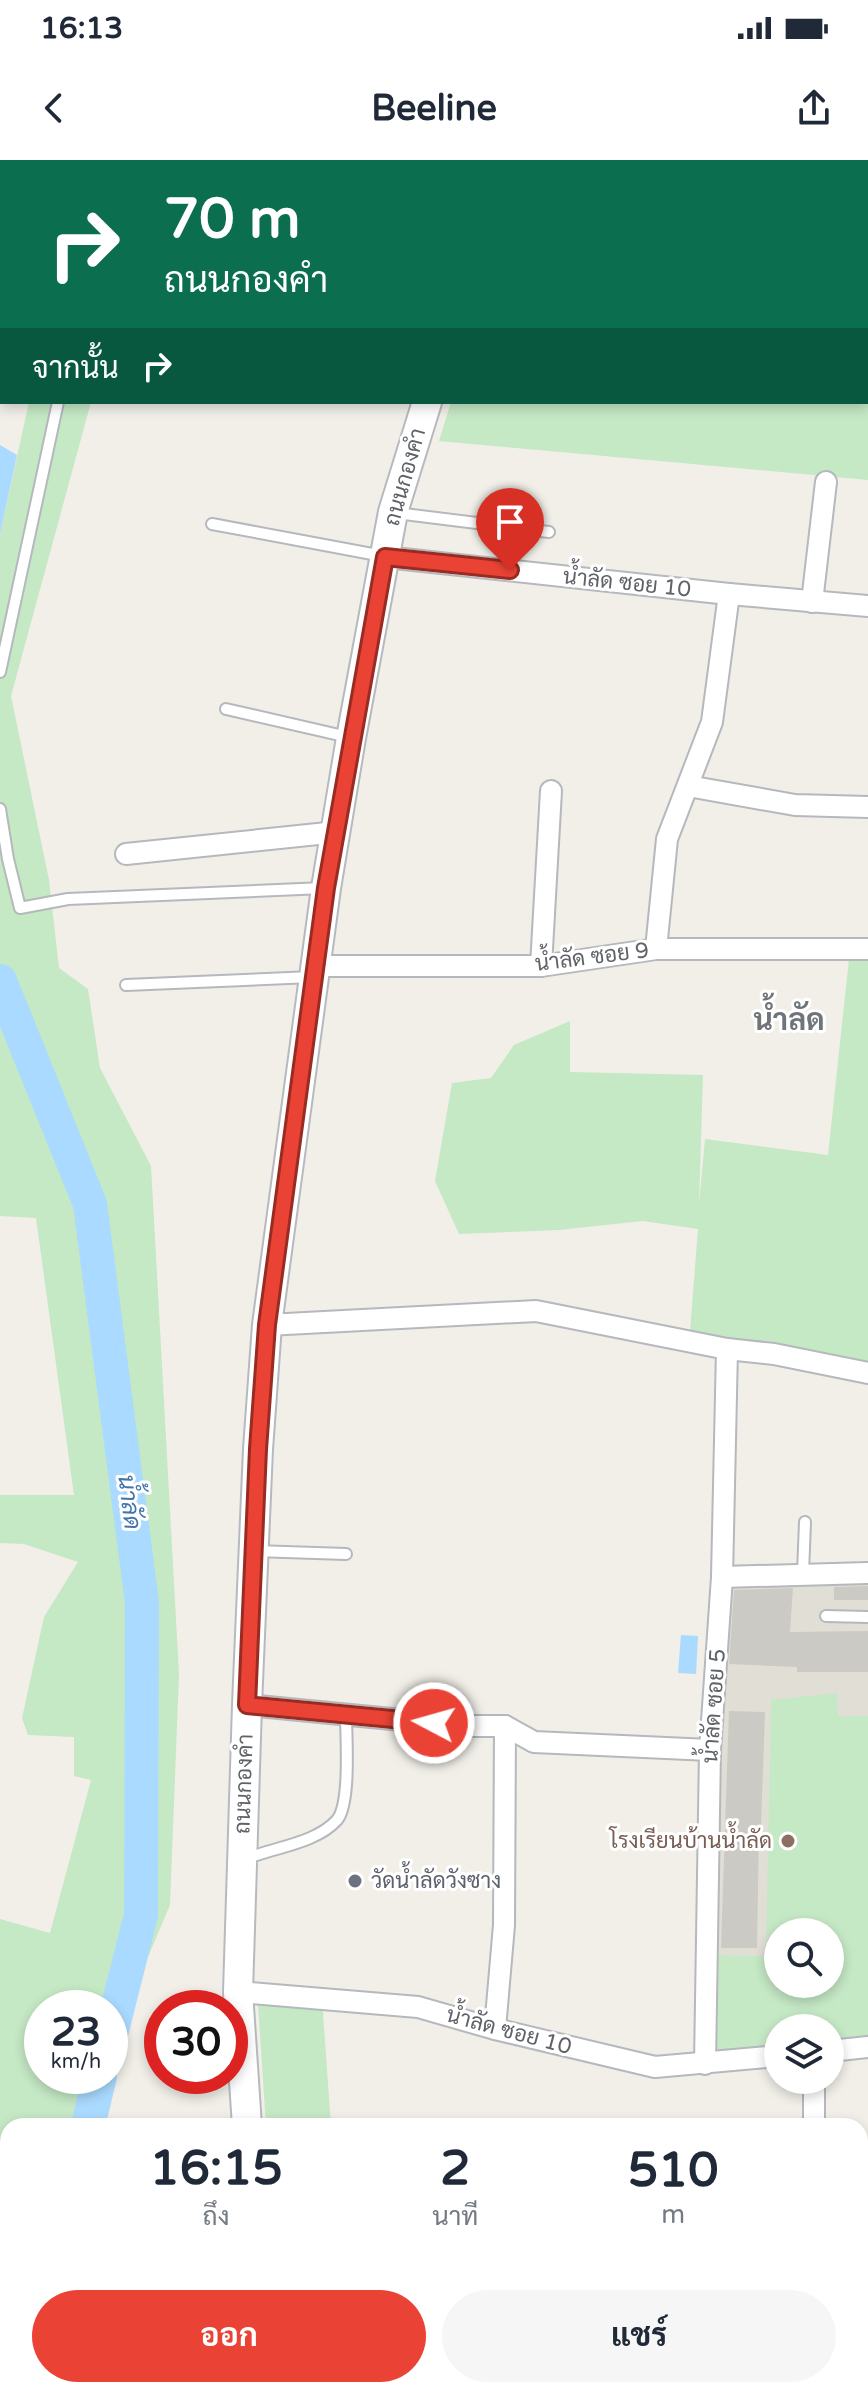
<!DOCTYPE html>
<html lang="th">
<meta charset="utf-8">
<style>
:root{--surface:#fff;--page:#f6f6f7;--text:#1f2937;--muted:#747a83;--accent:#ea4335}
body{margin:0;font-family:"Varela Round",Sarabun,sans-serif;background:var(--page);color:var(--text);height:100vh;display:flex;flex-direction:column;font-size:30px;white-space:nowrap}
*{box-sizing:border-box;margin:0}
p{font-size:26px;color:var(--muted)}
.icon{flex:none;width:44px;height:44px;fill:none;stroke:currentColor;stroke-width:2;stroke-linecap:round;stroke-linejoin:round}
.map{position:relative;flex:1;overflow:hidden}
.panel{position:absolute;left:0px;top:1958px;width:868px;height:280px;display:flex;flex-direction:column;background:var(--surface);border-radius:24px 24px 0 0;box-shadow:0 4px 12px #0003}
.panel>*{flex:none}
.guide{position:absolute;left:0px;top:0px;width:868px;height:244px;box-shadow:0 4px 12px #0003;background:#0b6e4f;color:#fff;overflow:hidden}
.controls{position:absolute;left:764px;top:1758px;display:grid;gap:16px}
.controls a{display:grid;place-items:center;width:80px;height:80px;border-radius:50%;background:var(--surface);box-shadow:0 4px 12px #0003;font-size:40px}
.speed{position:absolute;left:24px;top:1830px;display:flex;gap:16px;font-size:40px;font-weight:700;text-align:center}
.speed>*{display:grid;place-content:center;width:104px;height:104px;border-radius:50%;background:var(--surface);box-shadow:0 4px 12px #0003;line-height:1}
.speed small{font-size:20px;font-weight:400}
.speed .limit{border:12px solid #d22;background:#fff;color:#111}
.pin{position:absolute;display:grid;place-items:center;width:68px;height:68px;color:#fff;margin:-82px -34px;border-radius:50% 50% 50% 0;rotate:-45deg;box-shadow:0 0 8px #0007}
.pin .icon{rotate:45deg}
.me{position:absolute;width:88px;margin:-44px;rotate:276deg;stroke-linejoin:round;filter:drop-shadow(0 0 6px #0008)}
.turn{display:flex;align-items:center;gap:28px;height:168px;padding:0 32px;font-size:36px}
.turn .icon{width:104px;height:104px;stroke-width:2.5}
.turn b{display:block;font-size:56px;line-height:68px}
.then{display:flex;align-items:center;height:76px;padding:0 32px;background:#0003;gap:16px;font-size:30px}
.eta{display:flex;justify-content:space-evenly;align-items:center;height:136px;text-align:center}
.eta b{font-size:48px;font-weight:700;line-height:56px}
.action{display:flex;gap:16px;margin-top:auto;padding:16px 32px}
.action a{flex:1;height:92px;border-radius:48px;background:var(--accent);color:#fff;font-size:32px;font-weight:700;line-height:92px;text-align:center}
.action a+a{background:var(--page);color:var(--text)}
.status{display:flex;justify-content:space-between;align-items:center;height:56px;padding:0 40px;background:var(--surface);direction:ltr}
.status svg{height:22px;fill:currentColor}
header{display:flex;justify-content:space-between;align-items:center;height:104px;padding:0 32px;background:var(--surface);font-size:36px;font-weight:700}
.map>svg:first-child{display:block}
</style>
<div class="status"><b>16:13</b><svg viewBox="0 0 49 12"><path d="M0 12V9h3v3zM5 12V6h3v6zM10 12V3h3v9zM15 12V0h3v12zM26 1h20v11H26zM47 4h2v5h-2z"/></svg></div>
<header><svg class="icon" aria-label="back" viewBox="0 0 24 24"><path d="M15 5l-7 7 7 7"/></svg>Beeline<svg class="icon" aria-label="share" viewBox="0 0 24 24"><path d="M12 15V3M7 8l5-5 5 5M5 13v7h14v-7"/></svg></header>
<div class="map">
<svg width="868" height="2238" viewBox="0 0 868 2238">
<rect width="100%" height="100%" fill="#f1efe8"/>
<!-- education -->
<path fill="#e1ded6" fill-rule="evenodd" d="M868,1413V1887L830,1868H778L705,1904L722,1417ZM778,1772H830V1824H778Z"/>
<!-- green -->
<g fill="#c5e8c5" fill-rule="evenodd">
<polygon points="806,0 868,0 868,320 439,281 451,242 866,242 866,2 806,2"/>
<polygon points="29,242 91,242 11,536 49,720 59,808 88,829 100,908 151,1006 179,1514 170,1745 123,1856 110,1915 110,1848 42,1848 42,1916 110,1916 99,1966 8,1966 8,2031 0,2031 0,1759 50,1773 91,1620 74,1616 74,1577 28,1575 22,1558 44,1457 78,1402 24,1384 0,1383 0,1335 74,1335 36,1058 0,1056 0,374"/>
<polygon points="849,799 868,799 868,1205 690,1171 698,1069 643,1061 559,1070 459,1074 435,1021 452,923 491,918 514,885 570,861 570,912 703,915 699,1044 705,979 828,995"/>
<path d="M837,1533L838,1556H868V1887L830,1891V1868H778V1896L705,1904L707,1795L766,1796L771,1540ZM778,1772H830V1824H778Z"/>
<polygon points="322,1839 331,1966 266,1966 258,1844"/>
</g>
<!-- water -->
<g fill="#aadaff">
<polygon points="0,285 17,295 0,374"/>
<polygon points="681,1475 698,1476 696,1514 678,1513"/>
</g>
<g fill="none" stroke-linecap="round" stroke-linejoin="round">
<!-- river -->
<g stroke="#aadaff" stroke-width="34">
<polyline points="0,821 90,1044 142,1443 141,1755 110,1878"/>
<polyline points="88,1966 100,1916"/>
</g>
</g>
<!-- building -->
<g fill="#cccac5">
<polygon points="868,1426 868,1440 834,1440 834,1427"/>
<polygon points="793,1428 790,1472 868,1471 868,1512 797,1512 797,1507 729,1504 734,1430"/>
<polygon points="729,1551 765,1552 761,1666 759,1665 757,1788 721,1788"/>
</g>
<g fill="none" stroke-linecap="round" stroke-linejoin="round">
<!-- lane casing -->
<g stroke="#b5b8bc" stroke-width="14">
<g id="lane">
<polyline points="189,2 190,0"/>
<polyline points="339,2 340,0"/>
<polyline points="396,353 549,372"/>
<polyline points="212,364 383,396"/>
<polyline points="0,512 58,242"/>
<polyline points="226,549 348,577"/>
<polyline points="0,649 8,699 20,748 68,739 324,728"/>
<polyline points="126,825 312,817"/>
<polyline points="255,1391 346,1394"/>
<polyline points="803,1413 805,1362"/>
<polyline points="826,1456 868,1457"/>
<path d="M257,1695C283,1686 318,1681 337,1660C351,1643 346,1577 346,1554"/>
<polyline points="770,2230 813,2238"/>
<polyline points="753,2238 755,2230"/>
</g>
</g>
<!-- street casing -->
<g stroke="#b5b8bc" stroke-width="24">
<g id="street">
<polyline points="385,397 729,434 868,446"/>
<polyline points="812,442 826,322"/>
<polyline points="688,626 795,645 868,647"/>
<polyline points="126,694 337,672"/>
<polyline points="656,789 667,679 712,562 729,434"/>
<polyline points="316,806 541,806 656,789 868,789"/>
<polyline points="541,806 551,631"/>
<polyline points="267,1165 536,1151 727,1189 774,1194 868,1213"/>
<polyline points="722,1417 868,1413"/>
<polyline points="247,1545 464,1566 505,1566 534,1582 710,1590"/>
<polyline points="238,1832 418,1847 495,1869 655,1907 778,1896"/>
<polyline points="495,1869 504,1765 505,1566"/>
<polyline points="830,1891 868,1887"/>
<polyline points="705,1904 710,1590 722,1417 727,1189"/>
<polyline points="814,1966 814,1920"/>
<polyline points="319,2230 319,2238"/>
</g>
</g>
<!-- secondary casing -->
<g stroke="#b6babf" stroke-width="32">
<g id="secondary">
<polyline points="500,2 501,0"/>
<polyline points="247,1966 238,1832 247,1545 258,1289 267,1165 326,728 351,578 393,352 427,242"/>
<polyline points="860,2051 868,2052"/>
<polyline points="0,2052 8,2051"/>
<polyline points="378,2230 379,2238"/>
</g>
</g>
<!-- lane -->
<use href="#lane" stroke="#fff" stroke-width="10"/>
<!-- street -->
<use href="#street" stroke="#fff" stroke-width="20"/>
<!-- secondary -->
<use href="#secondary" stroke="#fff" stroke-width="28"/>
</g>
<g fill="none" stroke-linecap="round" stroke-linejoin="round">
<!-- route casing -->
<g stroke="#982c22" stroke-width="20">
<polyline id="route" points="434,1563 247,1545 258,1289 267,1165 326,728 385,397 510,410"/>
</g>
<!-- route -->
<use href="#route" stroke="#ea4335" stroke-width="14"/>
</g>
<!-- markers -->
<circle fill="#8d6e63" stroke="#fff" stroke-width="3" cx="788" cy="1681" r="8"/>
<circle fill="#6b7280" stroke="#fff" stroke-width="3" cx="355" cy="1721" r="8"/>
<g text-anchor="middle" dominant-baseline="central" stroke-width="6" stroke-linejoin="round" paint-order="stroke">
<!-- street labels -->
<g font-size="22" fill="#5f6368" stroke="#fff">
<text transform="translate(405 317) rotate(-74)">ถนนกองคำ</text>
<text transform="translate(627 423) rotate(6)">น้ำลัด ซอย 10</text>
<text transform="translate(592 797) rotate(-7)">น้ำลัด ซอย 9</text>
<text transform="translate(714 1546) rotate(-86)">น้ำลัด ซอย 5</text>
<text transform="translate(244 1624) rotate(-88)">ถนนกองคำ</text>
<text transform="translate(509 1871) rotate(15)">น้ำลัด ซอย 10</text>
</g>
<!-- education labels -->
<g font-size="22" fill="#785e54" stroke="#fff" text-anchor="end">
<text x="772" y="1681">โรงเรียนบ้านน้ำลัด</text>
</g>
<!-- worship labels -->
<g font-size="22" fill="#5b616d" stroke="#fff" text-anchor="start">
<text x="371" y="1721">วัดน้ำลัดวังซาง</text>
</g>
<!-- water labels -->
<g font-size="24" font-style="italic" fill="#4174aa" stroke="#fff">
<text transform="translate(129 1342) rotate(83)">น้ำลัด</text>
</g>
<!-- district labels -->
<g font-size="30" font-weight="bold" fill="#70757a" stroke="#fff">
<text x="789" y="860">น้ำลัด</text>
</g>
</g>
</svg>
<div class="controls">
<a><svg class="icon" aria-label="search" viewBox="0 0 24 24"><circle cx="10" cy="10" r="6"/><path d="M15 15l6 6"/></svg></a>
<a><svg class="icon" aria-label="layers" viewBox="0 0 24 24"><path d="M12 4l9 5-9 5-9-5zM3 14l9 5 9-5"/></svg></a>
</div>
<div class="speed"><div>23<small>km/h</small></div><div class="limit">30</div></div>
<div class="pin" style="left:510px;top:410px;background:#d93025"><svg class="icon" aria-label="arrive" viewBox="0 0 24 24"><path d="M6 21V4h12l-3 4 3 4H6"/></svg></div>
<svg class="me" style="left:434px;top:1563px" viewBox="-20 -20 40 40"><circle r="17" fill="#ea4335" stroke="#fff" stroke-width="3"/><path d="M0-11L8 9 0 5-8 9z" fill="#fff"/></svg>
<div class="guide">
<div class="turn"><svg class="icon" aria-label="right" viewBox="0 0 24 24"><path d="M7 20v-9h11M14 6l5 5-5 5"/></svg><div><b>70 m</b>ถนนกองคำ</div></div>
<div class="then">จากนั้น<svg class="icon" aria-label="right" viewBox="0 0 24 24"><path d="M7 20v-9h11M14 6l5 5-5 5"/></svg></div>
</div>
<section class="panel">
<div class="eta">
<div><b>16:15</b><p>ถึง</p></div>
<div><b>2</b><p>นาที</p></div>
<div><b>510</b><p>m</p></div>
</div>
<div class="action"><a>ออก</a><a>แชร์</a></div>
</section>
</div>
